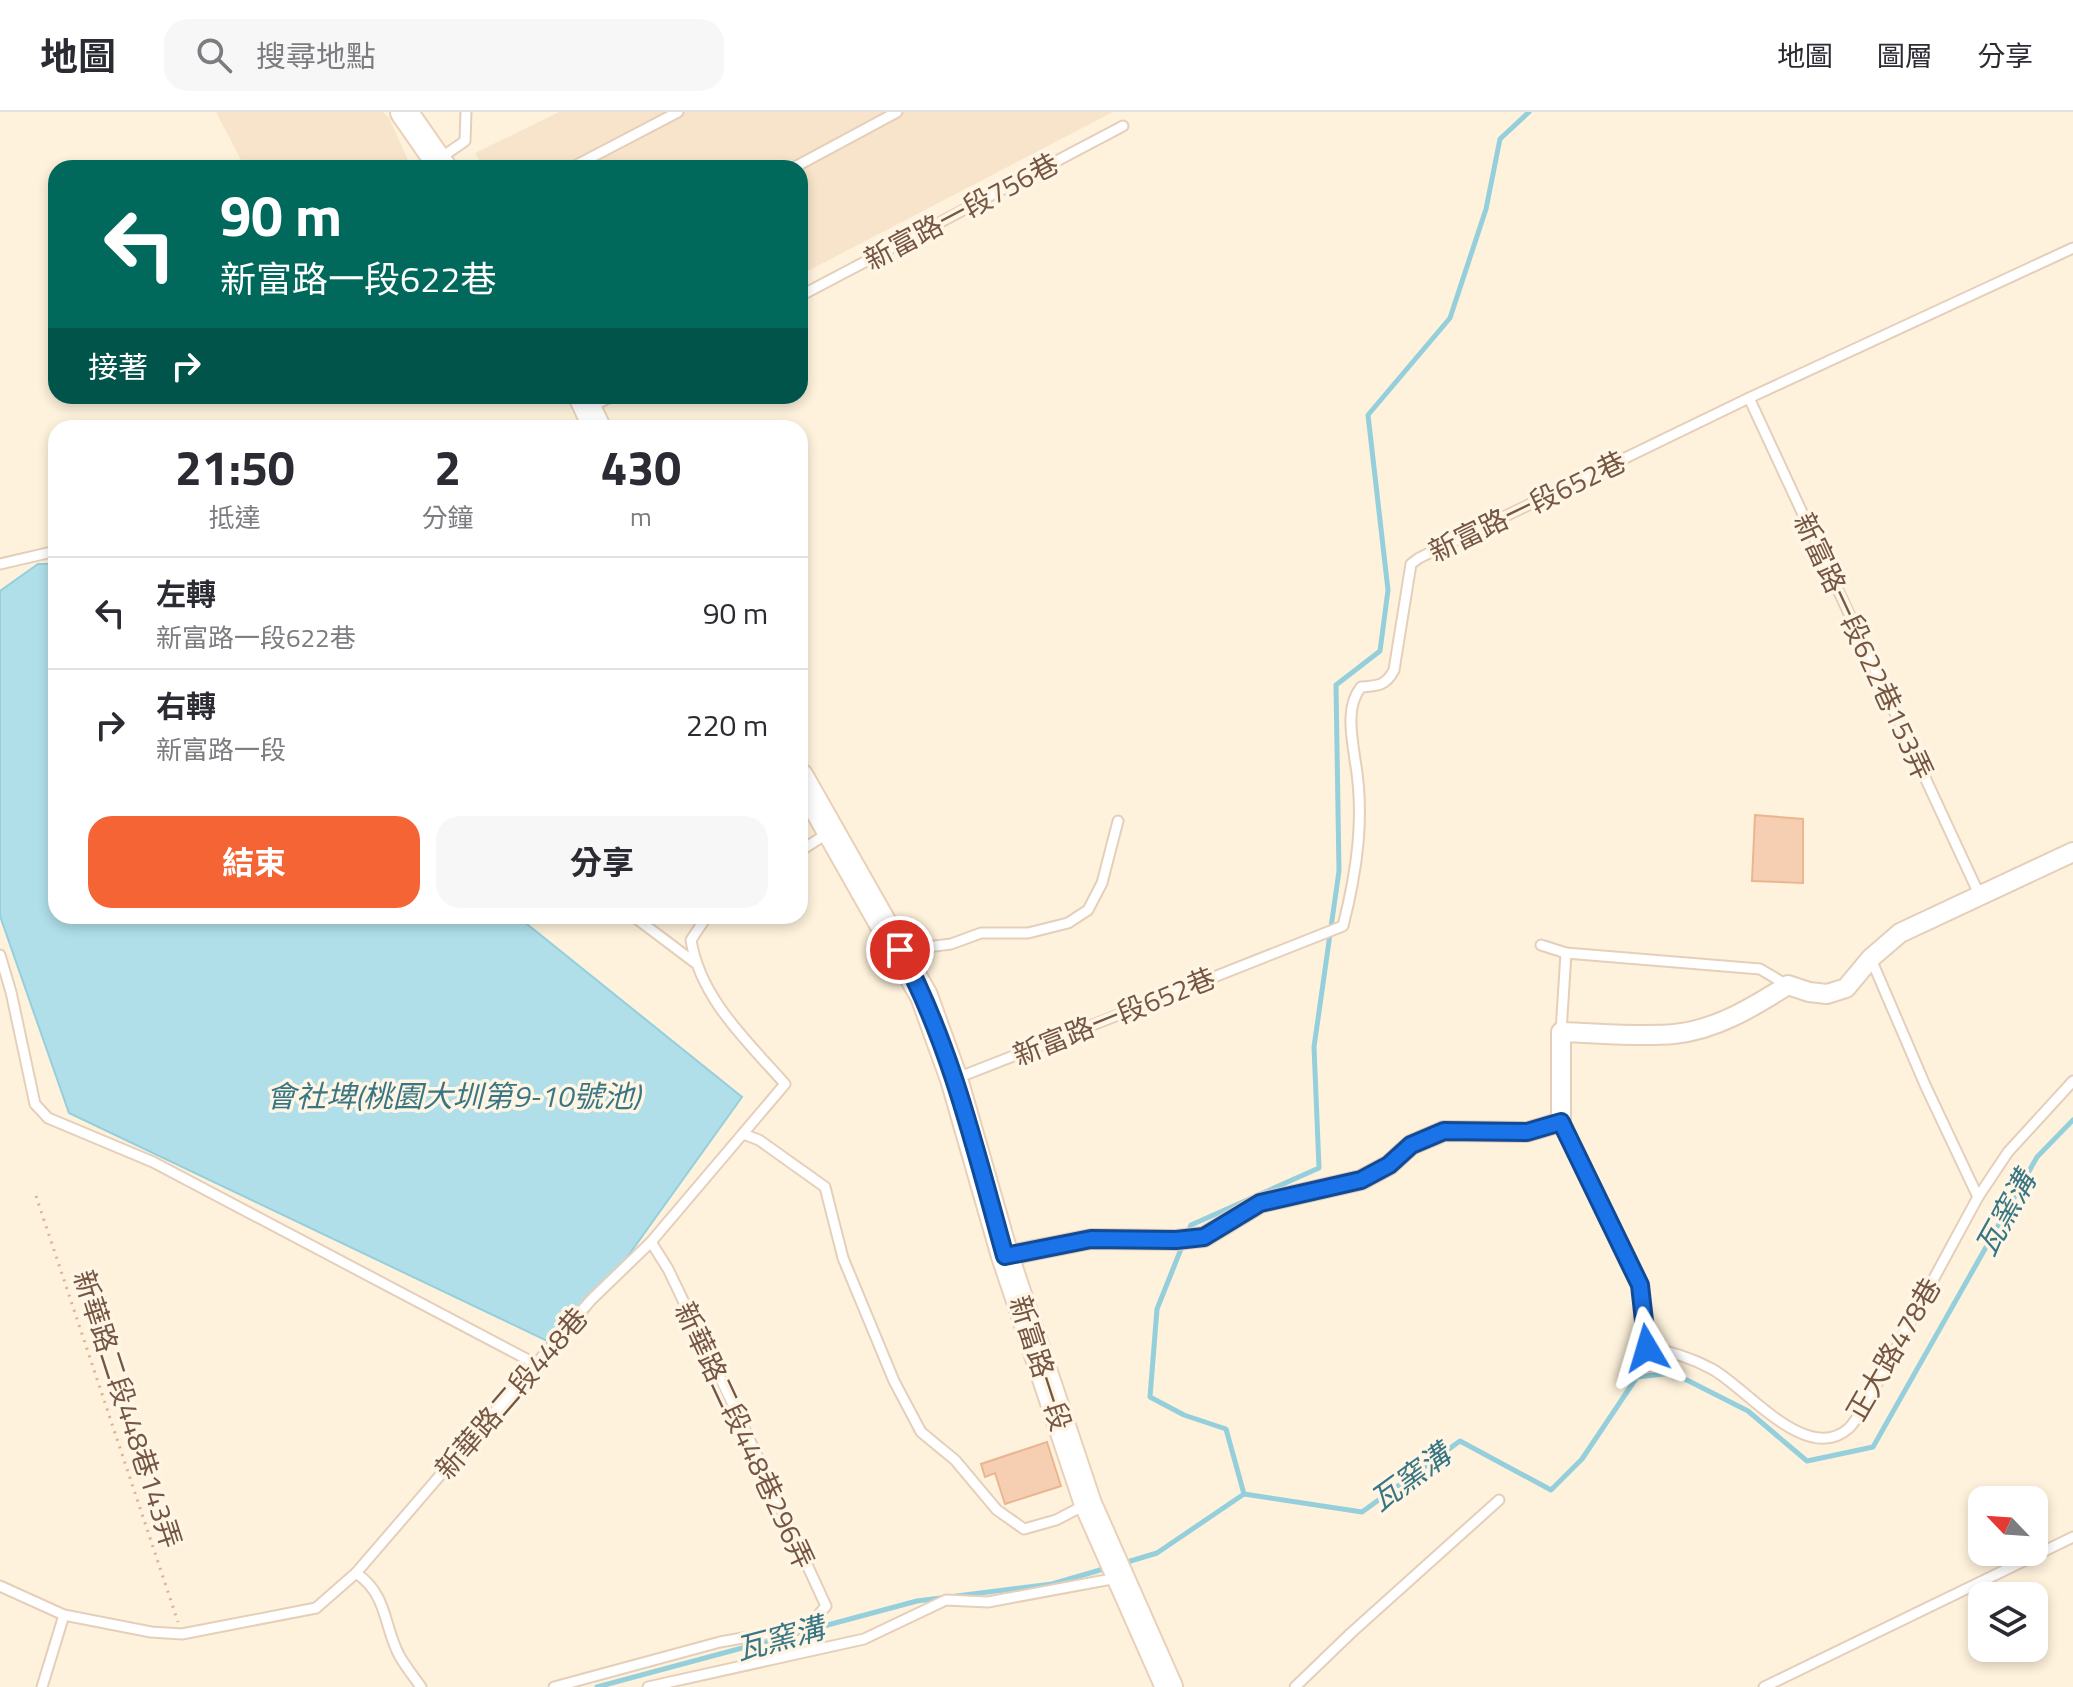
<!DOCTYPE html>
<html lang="zh-TW">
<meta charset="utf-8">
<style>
:root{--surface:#fff;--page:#f7f7f7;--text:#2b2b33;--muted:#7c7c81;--line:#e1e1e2;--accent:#f56435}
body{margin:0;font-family:"Titillium Web","Noto Sans TC",sans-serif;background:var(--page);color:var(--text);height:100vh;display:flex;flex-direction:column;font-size:30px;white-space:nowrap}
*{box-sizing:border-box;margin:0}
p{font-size:26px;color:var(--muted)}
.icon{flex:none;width:44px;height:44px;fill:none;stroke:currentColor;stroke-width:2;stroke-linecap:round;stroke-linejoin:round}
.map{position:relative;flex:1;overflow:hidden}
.panel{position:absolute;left:48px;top:308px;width:760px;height:504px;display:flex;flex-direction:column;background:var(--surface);border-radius:24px;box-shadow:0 4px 12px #0003}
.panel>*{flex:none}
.hud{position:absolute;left:48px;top:48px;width:760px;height:244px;border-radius:24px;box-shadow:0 4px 12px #0003;background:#00695c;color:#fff;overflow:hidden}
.needle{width:52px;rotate:295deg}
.tools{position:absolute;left:1968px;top:1374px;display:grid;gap:16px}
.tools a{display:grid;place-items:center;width:80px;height:80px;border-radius:16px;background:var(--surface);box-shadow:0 4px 12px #0003;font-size:40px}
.pin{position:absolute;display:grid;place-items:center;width:68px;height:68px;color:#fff;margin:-34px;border:4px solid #fff;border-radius:50%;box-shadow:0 2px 8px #0007}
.me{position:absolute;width:88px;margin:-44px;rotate:353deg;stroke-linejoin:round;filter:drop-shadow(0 0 6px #0008)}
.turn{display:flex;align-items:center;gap:28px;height:168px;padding:0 40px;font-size:36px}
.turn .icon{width:104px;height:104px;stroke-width:2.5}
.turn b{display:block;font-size:56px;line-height:68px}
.then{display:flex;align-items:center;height:76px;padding:0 40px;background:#0003;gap:16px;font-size:30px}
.eta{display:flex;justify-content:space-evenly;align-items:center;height:136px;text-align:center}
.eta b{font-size:48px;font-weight:700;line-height:56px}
.cta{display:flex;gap:16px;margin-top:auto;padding:16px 40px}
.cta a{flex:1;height:92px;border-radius:24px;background:var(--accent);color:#fff;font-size:32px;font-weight:700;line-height:92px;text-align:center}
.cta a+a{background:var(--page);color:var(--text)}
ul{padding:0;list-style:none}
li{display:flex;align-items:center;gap:24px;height:112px;padding:0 40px;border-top:2px solid var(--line)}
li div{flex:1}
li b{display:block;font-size:30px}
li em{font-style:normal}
header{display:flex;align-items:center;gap:48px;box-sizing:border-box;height:112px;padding:0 40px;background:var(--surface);border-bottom:2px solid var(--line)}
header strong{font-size:38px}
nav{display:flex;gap:44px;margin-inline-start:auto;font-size:28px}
.search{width:560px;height:72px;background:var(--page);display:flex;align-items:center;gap:20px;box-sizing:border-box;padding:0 28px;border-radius:24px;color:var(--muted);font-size:30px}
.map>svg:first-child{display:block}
</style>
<header>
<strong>地圖</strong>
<div class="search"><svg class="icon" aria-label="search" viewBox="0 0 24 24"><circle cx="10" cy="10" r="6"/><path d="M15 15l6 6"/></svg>搜尋地點</div>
<nav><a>地圖</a><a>圖層</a><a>分享</a></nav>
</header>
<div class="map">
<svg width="2073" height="1575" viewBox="0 0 2073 1575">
<rect width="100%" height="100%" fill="#fef2dc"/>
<!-- residential -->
<g fill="#f7e4ca">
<polygon points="216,0 383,0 389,6 408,48 397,56 312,56 309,53 243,52"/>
<polygon points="559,0 1113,0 800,163 800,56 484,56 475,41"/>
</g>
<!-- water -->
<polygon fill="#b0dfe9" stroke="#95cfdc" stroke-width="2" points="38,452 56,452 56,804 517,804 742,985 562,1236 69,1001 0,804 0,479"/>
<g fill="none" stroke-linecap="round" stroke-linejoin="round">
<!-- stream -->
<g stroke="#95cfdc" stroke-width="5">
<polyline points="1187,1123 1191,1113 1319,1056 1314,935 1339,759 1336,573 1380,539 1388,478 1368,303 1450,206 1486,97 1500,27 1529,0"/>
<polyline points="1183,1132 1157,1197 1150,1285 1184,1303 1226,1317 1244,1382"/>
<polyline points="1124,1451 1157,1441 1244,1382 1362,1400 1460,1329 1551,1378 1582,1347 1637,1265 1673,1261 1748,1299 1807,1349 1873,1335 2037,1045 2073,1008"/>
<polyline points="597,1575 917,1489 1052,1472 1107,1456"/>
</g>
</g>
<!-- building -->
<g fill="#f6cfb2" stroke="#eab591" stroke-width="2">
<polygon points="1755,703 1803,707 1803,771 1752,769"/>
<polygon points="1047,1330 1061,1374 1005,1392 995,1361 985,1365 981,1352"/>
</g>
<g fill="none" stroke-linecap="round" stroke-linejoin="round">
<!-- lane casing -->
<g stroke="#e5cfbb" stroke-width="13">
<g id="lane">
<polyline points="439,47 465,29 466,0"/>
<polyline points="571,56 678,0"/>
<polyline points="793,56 897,0"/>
<polyline points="800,184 1123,14"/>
<polyline points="1749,286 1979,782"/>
<polyline points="589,296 612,284"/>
<polyline points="0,452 56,439"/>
<polyline points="800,739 828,721"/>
<polyline points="633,804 694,850"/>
<polyline points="1541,833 1566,841 1760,857 1787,873"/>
<polyline points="903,838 951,832 981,821 1028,821 1068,811 1088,798 1102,771 1118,709"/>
<polyline points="0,843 11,880 35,992 48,1006 153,1050 536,1252"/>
<polyline points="1871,847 1926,975 1978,1085"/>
<polyline points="1561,920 1566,841"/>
<path d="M957,966C1086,916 1214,865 1343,814C1357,759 1365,704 1355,648C1352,625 1345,595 1361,575C1377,574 1386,574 1394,558L1411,452L1419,446L1749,286L2073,136"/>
<path d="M1561,1010L1640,1173L1647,1236C1669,1239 1692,1246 1712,1257C1747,1276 1807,1354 1849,1316C1856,1309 1862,1298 1867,1290L1978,1085L2008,1040L2073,969"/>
<polyline points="743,1022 759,1028 825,1075 843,1146 894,1269 921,1320 955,1348 997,1398 1024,1417 1056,1408 1087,1392"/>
<polyline points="651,1130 668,1157 739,1305 826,1494 809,1514"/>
<path d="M356,1461C388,1483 383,1512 399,1543C405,1554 414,1565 421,1575"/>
<path d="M0,1474L64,1503L151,1520L182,1522L316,1496L356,1461L591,1188L651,1130L785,972C747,929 700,886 691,828L707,804"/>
<polyline points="809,1514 814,1536"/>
<polyline points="42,1575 64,1503"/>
<polyline points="554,1575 720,1530 809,1514"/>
<polyline points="648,1575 864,1527 946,1488 988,1490 1117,1466"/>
<polyline points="1295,1575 1351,1521 1499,1388"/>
<polyline points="1764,1575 2073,1425"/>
</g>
</g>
<!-- street casing -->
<g stroke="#e5cfbb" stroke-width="22">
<path id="street" d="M1005,1144L1091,1127L1176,1128L1204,1125L1260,1091L1361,1068L1389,1053L1411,1033L1444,1019L1527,1020L1561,1010V920C1598,921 1637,925 1674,922C1716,918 1753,895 1788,873L1809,880L1827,882L1846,876L1871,846L1900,821L2073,740"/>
</g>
<!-- secondary casing -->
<g stroke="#ead0b8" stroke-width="30">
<g id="secondary">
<polyline points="404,0 443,56"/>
<polyline points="582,284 597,316"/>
<polyline points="800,665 924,884 954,967 1005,1144 1088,1392 1169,1575"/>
</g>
</g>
<!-- path -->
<polyline stroke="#dab295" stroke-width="3" stroke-dasharray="2 6" stroke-linecap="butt" points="36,1084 178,1510"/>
<!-- lane -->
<use href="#lane" stroke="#fff" stroke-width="9"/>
<!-- street -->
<use href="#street" stroke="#fff" stroke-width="18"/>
<!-- secondary -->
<use href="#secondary" stroke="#fff" stroke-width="26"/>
</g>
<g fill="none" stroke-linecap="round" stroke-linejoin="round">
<!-- route casing -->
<g stroke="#114b97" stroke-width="20">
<path id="route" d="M900,838C951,933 976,1040 1005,1144L1091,1127L1176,1128L1204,1125L1260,1091L1361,1068L1389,1053L1411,1033L1444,1019L1527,1020L1561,1010L1640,1173L1647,1236"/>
</g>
<!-- route -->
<use href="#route" stroke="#1a73e8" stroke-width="14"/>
</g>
<g text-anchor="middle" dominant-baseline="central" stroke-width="7" stroke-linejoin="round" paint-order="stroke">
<!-- street labels -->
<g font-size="28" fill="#755643" stroke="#fff5e5">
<text transform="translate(961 99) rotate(-28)">新富路一段756巷</text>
<text transform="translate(1527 394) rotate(-26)">新富路一段652巷</text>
<text transform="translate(1864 534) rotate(65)">新富路一段622巷153弄</text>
<text transform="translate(1114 904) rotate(-22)">新富路一段652巷</text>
<text transform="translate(1893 1237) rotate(-60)">正大路478巷</text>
<text transform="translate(1041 1251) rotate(72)">新富路一段</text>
<text transform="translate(511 1281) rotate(-49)">新華路二段448巷</text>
<text transform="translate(128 1297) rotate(72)">新華路二段448巷143弄</text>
<text transform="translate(745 1323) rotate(65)">新華路二段448巷296弄</text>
</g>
<!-- water labels -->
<g font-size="30" font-style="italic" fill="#397684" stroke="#fff5e5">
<text x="453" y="984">會社埤(桃園大圳第9-10號池)</text>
<text transform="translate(2005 1101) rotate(-61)">瓦窯溝</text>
<text transform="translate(1410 1365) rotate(-36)">瓦窯溝</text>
<text transform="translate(780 1526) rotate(-15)">瓦窯溝</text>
</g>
</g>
</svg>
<div class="tools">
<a><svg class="needle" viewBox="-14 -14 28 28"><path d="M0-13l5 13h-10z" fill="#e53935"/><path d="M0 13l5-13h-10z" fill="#7c7c81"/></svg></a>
<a><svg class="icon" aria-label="layers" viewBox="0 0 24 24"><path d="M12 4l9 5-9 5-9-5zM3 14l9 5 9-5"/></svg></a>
</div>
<div class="pin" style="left:900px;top:838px;background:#d93025"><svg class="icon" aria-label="arrive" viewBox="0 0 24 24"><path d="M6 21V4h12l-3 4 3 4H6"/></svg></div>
<svg class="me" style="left:1647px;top:1236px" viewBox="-20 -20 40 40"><path d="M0-17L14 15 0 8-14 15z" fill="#1a73e8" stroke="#fff" stroke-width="4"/></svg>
<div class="hud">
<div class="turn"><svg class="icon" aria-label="left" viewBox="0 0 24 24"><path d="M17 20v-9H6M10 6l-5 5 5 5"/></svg><div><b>90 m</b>新富路一段622巷</div></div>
<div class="then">接著<svg class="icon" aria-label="right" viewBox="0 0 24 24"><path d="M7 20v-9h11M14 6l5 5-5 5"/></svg></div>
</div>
<section class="panel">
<div class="eta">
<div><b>21:50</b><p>抵達</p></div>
<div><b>2</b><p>分鐘</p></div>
<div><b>430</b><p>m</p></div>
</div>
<ul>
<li><svg class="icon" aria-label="left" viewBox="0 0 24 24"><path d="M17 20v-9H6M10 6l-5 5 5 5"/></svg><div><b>左轉</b><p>新富路一段622巷</p></div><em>90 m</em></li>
<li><svg class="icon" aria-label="right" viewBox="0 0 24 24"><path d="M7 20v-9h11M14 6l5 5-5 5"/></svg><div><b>右轉</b><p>新富路一段</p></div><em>220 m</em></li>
</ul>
<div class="cta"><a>結束</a><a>分享</a></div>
</section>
</div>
